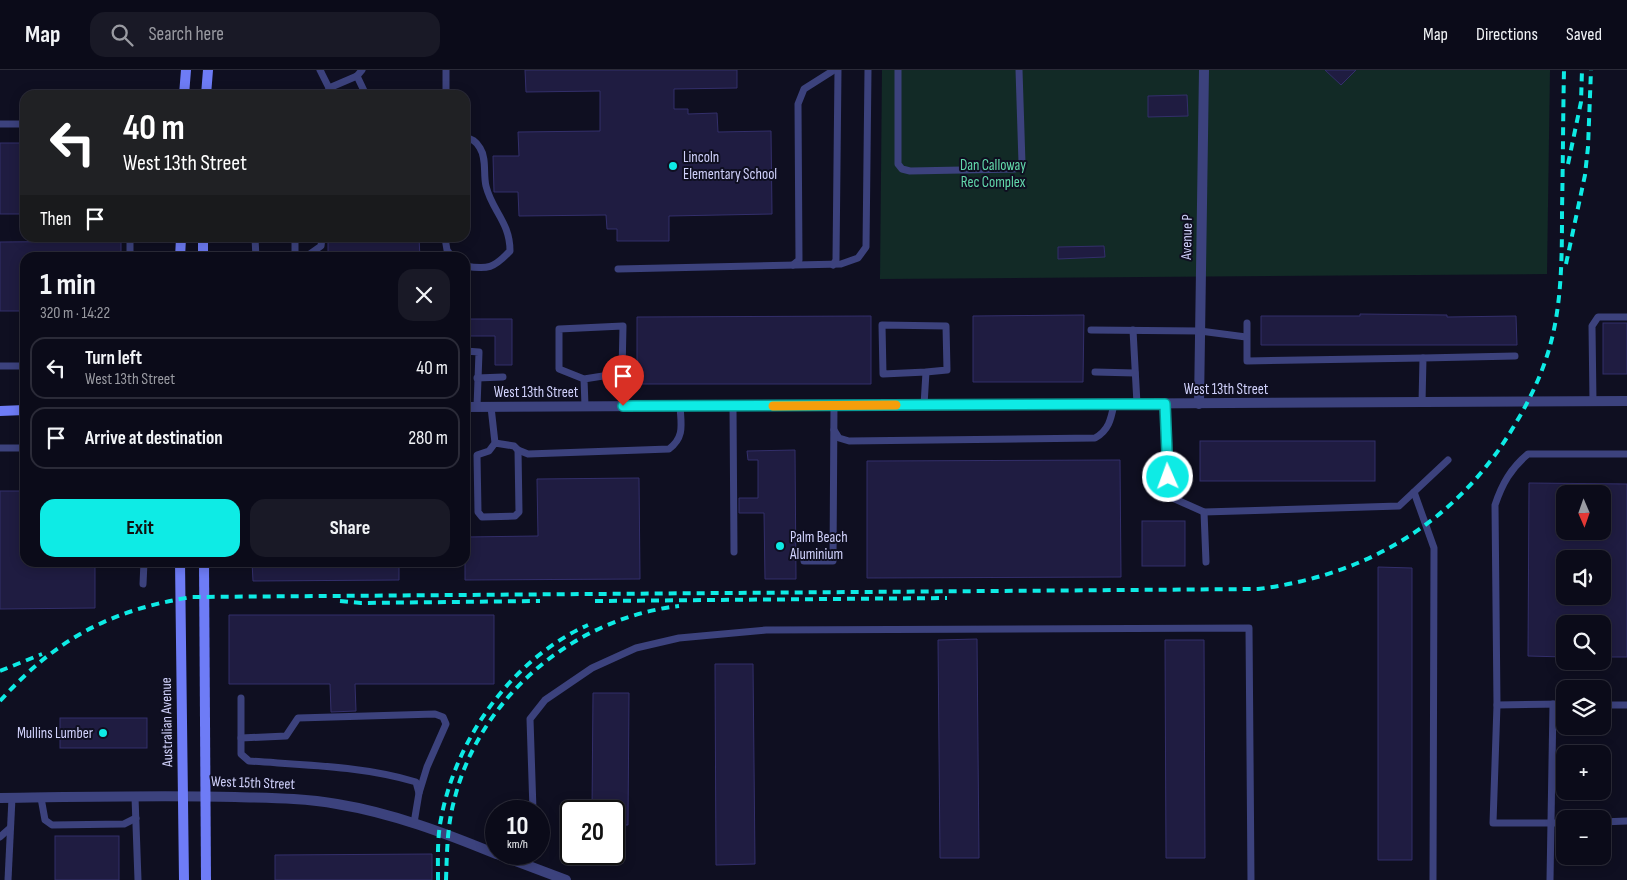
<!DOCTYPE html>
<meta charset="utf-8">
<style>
:root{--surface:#0b0b19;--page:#191926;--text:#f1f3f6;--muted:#9a9ba2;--line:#2b2b38;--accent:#0eebe5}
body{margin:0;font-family:"Sofia Sans Condensed",sans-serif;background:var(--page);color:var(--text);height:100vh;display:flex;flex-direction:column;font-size:19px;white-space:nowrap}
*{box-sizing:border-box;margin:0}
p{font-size:16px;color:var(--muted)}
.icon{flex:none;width:28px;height:28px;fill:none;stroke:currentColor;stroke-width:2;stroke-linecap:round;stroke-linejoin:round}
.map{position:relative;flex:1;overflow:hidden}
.sheet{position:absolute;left:20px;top:182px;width:450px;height:315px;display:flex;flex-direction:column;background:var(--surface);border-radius:15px;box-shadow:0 2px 12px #0003,0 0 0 1px var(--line)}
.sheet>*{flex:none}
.guide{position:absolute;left:20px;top:20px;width:450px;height:152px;border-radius:15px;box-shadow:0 2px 12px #0003,0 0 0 1px var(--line);background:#202124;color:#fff;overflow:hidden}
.needle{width:32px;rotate:178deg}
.controls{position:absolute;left:1556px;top:415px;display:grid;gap:10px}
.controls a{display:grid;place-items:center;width:55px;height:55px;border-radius:10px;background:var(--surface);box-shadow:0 2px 12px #0003,0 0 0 1px var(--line);font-size:25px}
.speed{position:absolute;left:485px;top:730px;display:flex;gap:10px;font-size:25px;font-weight:700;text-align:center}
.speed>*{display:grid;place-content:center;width:65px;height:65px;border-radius:50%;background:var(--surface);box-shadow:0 2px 12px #0003,0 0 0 1px var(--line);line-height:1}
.speed small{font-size:12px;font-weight:400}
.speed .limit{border:2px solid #111;border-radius:8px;background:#fff;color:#111}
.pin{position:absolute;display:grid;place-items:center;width:42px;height:42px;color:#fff;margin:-51px -21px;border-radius:50% 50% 50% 0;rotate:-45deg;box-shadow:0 0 5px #0007}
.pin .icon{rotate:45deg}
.me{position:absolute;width:55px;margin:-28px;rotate:358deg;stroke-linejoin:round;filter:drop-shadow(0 0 4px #0008)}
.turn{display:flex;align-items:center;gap:18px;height:105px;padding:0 20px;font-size:22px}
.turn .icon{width:65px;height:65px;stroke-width:2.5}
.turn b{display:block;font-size:35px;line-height:42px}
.then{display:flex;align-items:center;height:48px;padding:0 20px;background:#0003;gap:10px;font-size:19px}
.round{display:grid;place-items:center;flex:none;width:52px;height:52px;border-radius:15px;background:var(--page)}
.headline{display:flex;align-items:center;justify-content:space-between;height:85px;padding:0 20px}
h1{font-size:30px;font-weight:700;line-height:38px}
.primary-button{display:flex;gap:10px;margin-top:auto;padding:10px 20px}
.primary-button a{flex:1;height:58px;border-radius:15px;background:var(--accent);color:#111;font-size:20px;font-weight:700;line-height:58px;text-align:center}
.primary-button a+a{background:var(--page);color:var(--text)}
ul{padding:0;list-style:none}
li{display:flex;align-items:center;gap:15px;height:62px;margin:0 10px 8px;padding:0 10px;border:2px solid var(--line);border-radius:15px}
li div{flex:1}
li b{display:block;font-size:19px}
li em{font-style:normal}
header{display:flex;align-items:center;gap:30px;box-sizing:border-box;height:70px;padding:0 25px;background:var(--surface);border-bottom:1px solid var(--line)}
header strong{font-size:24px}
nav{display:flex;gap:28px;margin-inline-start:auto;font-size:18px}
.search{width:350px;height:45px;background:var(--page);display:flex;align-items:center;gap:12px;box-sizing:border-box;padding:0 18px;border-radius:15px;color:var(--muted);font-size:19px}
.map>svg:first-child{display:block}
</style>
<header>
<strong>Map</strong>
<div class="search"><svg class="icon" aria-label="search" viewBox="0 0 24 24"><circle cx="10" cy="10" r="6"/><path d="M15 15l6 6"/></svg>Search here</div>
<nav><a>Map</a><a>Directions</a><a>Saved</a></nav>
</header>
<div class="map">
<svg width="1627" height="810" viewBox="0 0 1627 810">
<rect width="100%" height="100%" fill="#0f0f21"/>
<!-- green -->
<polygon fill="#122a26" points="882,0 1550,0 1547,204 880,209"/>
<!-- building -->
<g fill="#1f1c41" stroke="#332f6b" fill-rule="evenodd">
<polygon points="525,0 737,0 737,18 674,19 674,39 688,39 688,44 717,43 718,62 771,61 772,144 669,146 669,171 617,171 617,159 607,159 606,145 519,146 518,122 494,122 493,86 519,86 518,62 600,61 600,21 526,22"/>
<polygon points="1325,0 1356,0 1341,15"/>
<polygon points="1187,25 1188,46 1148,47 1148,26"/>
<rect x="0" y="73" width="25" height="71"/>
<polygon points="328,168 419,168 420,188 328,188"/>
<polygon points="121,171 121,188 25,188 25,241 0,241 0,172"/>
<polygon points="1104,176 1105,187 1058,189 1058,177"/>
<polygon points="1360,244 1447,245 1447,247 1516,246 1517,275 1261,275 1261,246 1360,246"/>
<polygon points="1084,245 1083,312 973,312 973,246"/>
<polygon points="871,246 871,314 637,314 637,247"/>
<polygon points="465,249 512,249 512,295 495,295 495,266 465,266"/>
<rect x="1603" y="253" width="24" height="51"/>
<rect x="1200" y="371" width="175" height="40"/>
<polygon points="795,380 796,509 765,509 764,443 739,443 739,428 758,428 758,390 748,390 747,381"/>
<polygon points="1120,390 1121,507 867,508 867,391"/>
<polygon points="639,408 640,509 465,510 465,467 538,466 537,409"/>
<path d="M1529,413L1627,414V587H1602V554H1565V587L1528,586ZM1565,424H1602V461H1565ZM1565,489H1602V526H1565Z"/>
<polygon points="0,421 25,421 25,492 95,492 95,538 0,539"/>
<rect x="1142" y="451" width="43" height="45"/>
<polygon points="252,492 399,492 399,510 253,511"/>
<polygon points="1378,497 1412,498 1412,790 1378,790"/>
<polygon points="229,545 494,545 494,614 355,614 356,641 331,642 330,614 229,614"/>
<polygon points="977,569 979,788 940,788 938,570"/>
<polygon points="1165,570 1204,570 1205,788 1166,788"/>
<polygon points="715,594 753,594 755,794 716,795"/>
<polygon points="593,623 629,623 628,755 614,755 614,741 592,741"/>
<rect x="60" y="648" width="87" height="30"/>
<rect x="55" y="766" width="64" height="44"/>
<polygon points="432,784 432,810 275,810 275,785"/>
</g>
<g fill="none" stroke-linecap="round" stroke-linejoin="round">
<!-- lane -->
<g stroke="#3c427d" stroke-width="7">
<polyline points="320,0 329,18"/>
<polyline points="898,0 898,94 902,99 910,101 1015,99 1022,93 1019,0"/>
<polyline points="357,6 366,25"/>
<polyline points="329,25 329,18 357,6 362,0"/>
<polyline points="446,25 446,0"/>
<polyline points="0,54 25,54"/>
<path d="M465,67C472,69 476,71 480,78C487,89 483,104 486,116C492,141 510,152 510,181C494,198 488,200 465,196"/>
<polyline points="255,168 256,188"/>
<polyline points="295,168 295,188"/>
<polyline points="445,168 447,180 453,188"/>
<polyline points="130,188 130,168"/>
<polyline points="304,188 321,176 322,168"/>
<polyline points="793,195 799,190 798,34 804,19 834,0"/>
<polyline points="833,195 836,190 838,0"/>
<polyline points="618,199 841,194 858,188 866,177 868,0"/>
<polyline points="1247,253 1247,291 1423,288"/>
<polyline points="1091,260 1200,261 1246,267"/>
<polyline points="1133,260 1137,334"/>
<polyline points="465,281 479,282 477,337"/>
<polyline points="0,296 25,296"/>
<polyline points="1095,302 1135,303"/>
<polyline points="477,308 503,307"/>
<polyline points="584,309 622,303 623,256 559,259 559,299 584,309 585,336"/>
<polyline points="1593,332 1592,256 1598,247 1627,247"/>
<polyline points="1422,333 1423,288 1515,286"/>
<polyline points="1165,334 1168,426 1204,442 1399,436 1448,390"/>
<polyline points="924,335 926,302 947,300 946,256 882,255 883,304 926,302"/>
<polyline points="733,336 734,482"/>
<polyline points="491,337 495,373 489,381 477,385 478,442 482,447 515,446 519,442 518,380 514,376 495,373"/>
<path d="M834,360L839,368L849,371L1095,368C1109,360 1111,349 1114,334"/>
<polyline points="0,378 25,378"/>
<path d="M518,380L528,384L669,379C685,367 681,354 680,336"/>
<polyline points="1414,422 1434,478 1433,810"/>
<polyline points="1204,442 1206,492"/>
<polyline points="804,491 833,491 834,335"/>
<polyline points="143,514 144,492"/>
<path d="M241,628V684L249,691C304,695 362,696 416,712L419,723L414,753"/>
<polyline points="1497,635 1565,634"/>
<polyline points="1602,635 1627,635"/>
<polyline points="241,668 286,666 298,648 435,644 443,647 446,654 427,697 419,723"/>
<polyline points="135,727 138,810"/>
<polyline points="41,728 45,750 52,755 124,754 136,748"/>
<polyline points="533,740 530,649 545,630 592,598 636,578 679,568 766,560 1249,558 1251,810"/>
<polyline points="1602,752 1627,751"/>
<path d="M1565,753H1493L1497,635L1495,435C1502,414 1511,398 1528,384H1627"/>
<polyline points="0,767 10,758"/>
<polyline points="8,810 12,728"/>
<polyline points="1550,810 1553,634"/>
</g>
<!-- street -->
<g stroke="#3c427d" stroke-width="10">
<polyline points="1199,334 1204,0"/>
<polyline points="465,337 1627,331"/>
<path d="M0,728C78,727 157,725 235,727C269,728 304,728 337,734C392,743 445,763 496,784"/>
<polyline points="497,784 566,810"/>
</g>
<!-- secondary -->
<g stroke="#6e7cf6" stroke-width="10">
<polyline points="184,25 186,0"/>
<polyline points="206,25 208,0"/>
<polyline points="203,168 203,188"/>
<polyline points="180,188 181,168"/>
<polyline points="0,341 25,340"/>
<polyline points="180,492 184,810"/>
<polyline points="204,492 206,810"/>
</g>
<!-- rail -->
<g stroke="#0eebe5" stroke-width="4" stroke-dasharray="8 6" stroke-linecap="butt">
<polyline points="1568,94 1581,32 1582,0"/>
<polyline points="1566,194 1585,105 1588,77 1591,0"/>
<polyline points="340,531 361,533 540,531"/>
<polyline points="595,531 947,528"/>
<polyline points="0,601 42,584"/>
<path d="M0,631C56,569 110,540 192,527L1258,519C1370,505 1461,449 1517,351C1533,324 1546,295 1553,264C1562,224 1562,181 1562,140C1563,93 1563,47 1564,0"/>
<path d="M438,810C438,790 437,769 441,749C456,668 512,589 588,555"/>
<path d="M446,810C447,783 447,757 454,731C479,627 574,548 679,536"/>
</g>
</g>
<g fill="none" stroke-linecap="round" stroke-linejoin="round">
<!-- route casing -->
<g stroke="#099995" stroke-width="12">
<polyline id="route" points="623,336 1165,334 1168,407"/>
</g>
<!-- route -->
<use href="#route" stroke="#0eebe5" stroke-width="9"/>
<!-- slow -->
<polyline stroke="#f59e0b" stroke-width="9" points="773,336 896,335"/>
</g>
<!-- markers -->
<g fill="#0eebe5" stroke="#0f0f21" stroke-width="2">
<circle cx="673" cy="96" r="5"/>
<circle cx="780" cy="476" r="5"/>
<circle cx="103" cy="663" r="5"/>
</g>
<g text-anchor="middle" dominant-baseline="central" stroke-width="4" stroke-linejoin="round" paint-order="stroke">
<!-- poi labels -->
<g font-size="15" fill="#d1d2fc" stroke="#0f0f21" text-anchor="start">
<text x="683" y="87">Lincoln<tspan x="683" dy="17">Elementary School</tspan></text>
<text x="790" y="467">Palm Beach<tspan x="790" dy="17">Aluminium</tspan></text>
<text x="93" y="663" text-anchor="end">Mullins Lumber</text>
</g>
<!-- park labels -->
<g font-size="15" fill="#62d8ab" stroke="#0f0f21">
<text x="993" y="95">Dan Calloway<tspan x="993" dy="17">Rec Complex</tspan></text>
</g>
<!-- street labels -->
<g font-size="15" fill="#d1d2fc" stroke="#0f0f21">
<text transform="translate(1187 167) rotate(-89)">Avenue P</text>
<text x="1226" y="319">West 13th Street</text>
<text x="536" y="322">West 13th Street</text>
<text transform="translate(167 652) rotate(-91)">Australian Avenue</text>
<text transform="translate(253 713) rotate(2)">West 15th Street</text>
</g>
</g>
</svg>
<div class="controls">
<a><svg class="needle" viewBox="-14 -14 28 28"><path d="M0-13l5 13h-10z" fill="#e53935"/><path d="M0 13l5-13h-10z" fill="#9a9ba2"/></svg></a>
<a><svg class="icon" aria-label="sound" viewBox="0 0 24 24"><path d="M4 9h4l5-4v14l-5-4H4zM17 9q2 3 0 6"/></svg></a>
<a><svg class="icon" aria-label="search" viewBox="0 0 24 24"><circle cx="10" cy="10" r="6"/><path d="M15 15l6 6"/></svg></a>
<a><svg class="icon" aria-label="layers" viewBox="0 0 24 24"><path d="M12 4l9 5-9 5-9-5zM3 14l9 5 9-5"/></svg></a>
<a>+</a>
<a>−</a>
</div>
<div class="speed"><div>10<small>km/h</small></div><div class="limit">20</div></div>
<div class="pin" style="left:623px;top:336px;background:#d93025"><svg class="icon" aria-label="arrive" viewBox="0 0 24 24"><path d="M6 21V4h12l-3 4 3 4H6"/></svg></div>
<svg class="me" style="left:1168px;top:407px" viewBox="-20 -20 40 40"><circle r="17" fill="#0eebe5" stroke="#fff" stroke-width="3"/><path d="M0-11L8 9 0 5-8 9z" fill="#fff"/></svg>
<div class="guide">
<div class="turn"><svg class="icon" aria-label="left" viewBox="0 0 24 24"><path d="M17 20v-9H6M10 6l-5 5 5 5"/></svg><div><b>40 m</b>West 13th Street</div></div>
<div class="then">Then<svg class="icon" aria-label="arrive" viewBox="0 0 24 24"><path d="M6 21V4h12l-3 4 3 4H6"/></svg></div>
</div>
<section class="sheet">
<div class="headline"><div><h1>1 min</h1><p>320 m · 14:22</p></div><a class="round"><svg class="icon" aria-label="close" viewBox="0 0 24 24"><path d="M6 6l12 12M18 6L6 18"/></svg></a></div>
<ul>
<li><svg class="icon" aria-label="left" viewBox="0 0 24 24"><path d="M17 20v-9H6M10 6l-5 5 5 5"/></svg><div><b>Turn left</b><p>West 13th Street</p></div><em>40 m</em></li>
<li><svg class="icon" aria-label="arrive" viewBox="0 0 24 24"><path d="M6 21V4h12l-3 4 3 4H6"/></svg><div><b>Arrive at destination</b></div><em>280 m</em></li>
</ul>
<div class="primary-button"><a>Exit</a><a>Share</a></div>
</section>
</div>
